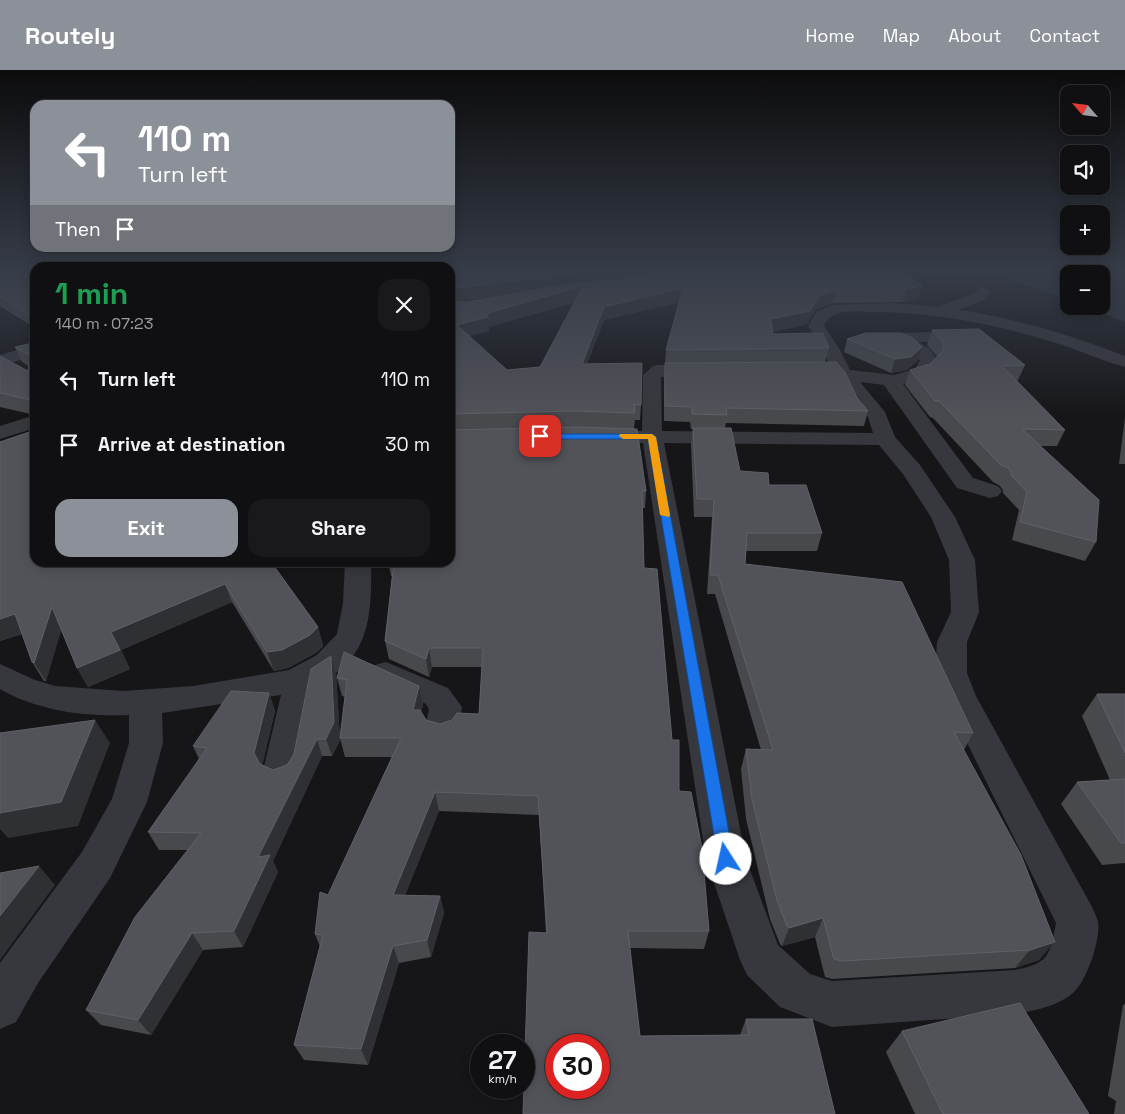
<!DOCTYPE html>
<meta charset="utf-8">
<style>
:root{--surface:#101012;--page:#19191b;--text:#f1f3f6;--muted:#9c9d9f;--line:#303032;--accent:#8c9099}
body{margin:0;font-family:"Space Grotesk",sans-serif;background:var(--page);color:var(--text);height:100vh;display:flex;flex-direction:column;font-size:19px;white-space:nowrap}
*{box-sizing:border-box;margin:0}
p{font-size:16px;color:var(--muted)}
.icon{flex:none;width:28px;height:28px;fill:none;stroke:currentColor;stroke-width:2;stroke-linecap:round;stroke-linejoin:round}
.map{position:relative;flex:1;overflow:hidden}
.side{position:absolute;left:30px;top:192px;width:425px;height:305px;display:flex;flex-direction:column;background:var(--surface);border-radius:15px;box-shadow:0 2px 12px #0003,0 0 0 1px var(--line)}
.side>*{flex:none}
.hud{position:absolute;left:30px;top:30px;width:425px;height:152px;border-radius:15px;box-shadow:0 2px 12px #0003,0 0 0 1px var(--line);background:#8c9099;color:#fff;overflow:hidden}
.needle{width:32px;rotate:298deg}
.tools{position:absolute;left:1060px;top:15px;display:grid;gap:10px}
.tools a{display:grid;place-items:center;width:50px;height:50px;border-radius:10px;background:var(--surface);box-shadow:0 2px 12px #0003,0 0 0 1px var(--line);font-size:25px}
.speed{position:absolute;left:470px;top:964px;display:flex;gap:10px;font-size:25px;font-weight:700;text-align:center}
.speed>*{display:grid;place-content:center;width:65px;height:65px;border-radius:50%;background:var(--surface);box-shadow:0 2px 12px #0003,0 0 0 1px var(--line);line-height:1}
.speed small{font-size:12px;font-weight:400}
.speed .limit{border:8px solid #d22;background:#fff;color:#111}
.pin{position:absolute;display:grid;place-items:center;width:42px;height:42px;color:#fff;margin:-21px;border-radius:10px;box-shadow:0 2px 8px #0006}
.me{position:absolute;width:55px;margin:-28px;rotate:350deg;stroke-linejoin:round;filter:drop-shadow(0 0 4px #0008)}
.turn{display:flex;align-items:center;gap:18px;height:105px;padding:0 25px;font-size:22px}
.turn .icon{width:65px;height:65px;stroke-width:2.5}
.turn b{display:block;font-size:35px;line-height:42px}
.then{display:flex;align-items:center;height:48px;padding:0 25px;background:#0003;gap:10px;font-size:19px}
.round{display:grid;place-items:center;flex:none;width:52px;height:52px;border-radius:15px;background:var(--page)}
.headline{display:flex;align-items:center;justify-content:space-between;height:85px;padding:0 25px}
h1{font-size:30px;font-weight:800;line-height:38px;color:#1e9e55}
.button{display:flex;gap:10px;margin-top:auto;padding:10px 25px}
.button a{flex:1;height:58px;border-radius:15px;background:var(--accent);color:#fff;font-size:20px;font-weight:800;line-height:58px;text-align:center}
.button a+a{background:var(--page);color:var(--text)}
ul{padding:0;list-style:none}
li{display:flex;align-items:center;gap:15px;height:65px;padding:0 25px}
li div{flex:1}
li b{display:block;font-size:19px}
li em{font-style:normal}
header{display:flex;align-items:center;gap:30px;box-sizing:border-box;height:70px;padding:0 25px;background:var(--accent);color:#fff}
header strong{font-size:24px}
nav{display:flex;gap:28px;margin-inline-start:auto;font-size:18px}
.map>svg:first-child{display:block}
</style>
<header>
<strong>Routely</strong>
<nav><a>Home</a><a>Map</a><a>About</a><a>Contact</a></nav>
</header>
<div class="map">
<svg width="1125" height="1044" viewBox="0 0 1125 1044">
<rect width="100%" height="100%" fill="#161618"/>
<!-- water -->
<polygon fill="#2c353c" points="1009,200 1125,200 1125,252 1086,236 1101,236 1101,204 1069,204 1069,230 1010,210 1007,207"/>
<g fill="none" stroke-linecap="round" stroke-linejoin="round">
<!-- minor -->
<g fill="#37383d" fill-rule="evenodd">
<path d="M984,217L991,221L984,230L958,240C1015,248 1071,265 1125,286V297C1102,291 1079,280 1056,273C996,254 934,242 871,242C855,241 831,238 824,256L839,278L850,300L894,305L915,299L920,290L895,272L865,270L863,267L865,264L930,262L938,267L930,272H918L929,278L938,290C932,308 919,311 903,314L973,408L998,416L1002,421L998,426L990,428L957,418L884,315L860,312L885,342L895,367L920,395L955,447L975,490L979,542L967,572V603L976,626L1092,837C1094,842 1097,847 1098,852C1101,870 1086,912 1073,923C1058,936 1034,941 1015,944L832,957L780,937L747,905L740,890L706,789L643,373L594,370L591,366L594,362L642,361L643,305L653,296L659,295H703L709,296L712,300L709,304L703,305L661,307L662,361L873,363L868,347L830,299L823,278L808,256L817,241L834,235L893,233L937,237L974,224L979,218ZM664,373L879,375L903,404L931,447L949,490L951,542L937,572L935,603L944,626L1056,853C1050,886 1049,893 1015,900L832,911L810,904L778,875L746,789Z"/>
<polygon points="35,275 35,286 0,296 0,285"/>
<polygon points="35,345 35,358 0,369 0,356"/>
<path d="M345,492H371C372,546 370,591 315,615L299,701L293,711L281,716L269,711L263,701L281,625L162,643L163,673L147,732L110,808L38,913L16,952L0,959V893L82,782L112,729L129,673V645C86,647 38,641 0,619V594L35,610L55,616L123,621L193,616L289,600L317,585L337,564L343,533Z"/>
<polygon points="386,592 448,618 462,637 459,658 454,667 442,671 430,667 425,658 429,639 426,634 375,611 370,603 375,595"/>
</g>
</g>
<!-- wall -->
<g fill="#47494d" fill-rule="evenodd">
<polygon points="0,200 35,200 35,258 0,236"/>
<path d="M450,200H902L922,216L918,229L903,232L833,233L816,239L807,254L773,262V264L829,278L825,292L868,341L864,356L726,353L725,358L740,401L769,415L822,463L817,481H746L745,494L973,663L964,680L1039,890L1015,898L832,909L825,907L815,867L782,876L780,874L770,849L746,749L741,699L746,679L761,680L715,524H707L712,447H694L691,375L693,359H691L690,352L664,351V307L666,280L680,232L604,250L587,294L641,335L640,350H635L634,358L646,421L645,438H642L644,498L672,670L679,721L709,861L704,879L630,878L640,966L740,965L746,949H812L523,1044L546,863L539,745L439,741L405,825L440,826L444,843L431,887L399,893L368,995L304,990L294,975L320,877L315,864L328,825L392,687H345L340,668L345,627L342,626L337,608L419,616L423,635L421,642L426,650L440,654L479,644L482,597H432L429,607L389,589L385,571L392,506H391L388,492H450ZM514,224L466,232L452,231ZM575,232L540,297L507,300L469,266L489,261V257Z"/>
<polygon points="932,260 1025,295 1018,310 1017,311 1065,360 1057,376 1041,376 1096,472 1085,491 1012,470 1019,440 1003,423 1003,420 999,415 993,412 933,348 930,347 905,315 910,300 930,294 937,286 927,275"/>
<polygon points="35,268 35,345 0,337 0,286 28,301 29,296 22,292 15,277 29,274"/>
<polygon points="847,269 922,277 918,290 907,300 891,303 844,282"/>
<polygon points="1125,347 1125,394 1119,394"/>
<polygon points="0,372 271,492 318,557 323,576 316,583 288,598 274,601 232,532 121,580 130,599 88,617 77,598 61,559 46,611 44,611 32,592 22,564 0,571"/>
<polygon points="331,586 336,603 340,670 332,686 322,686 273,791 278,802 243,877 203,880 151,965 101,955 86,940 188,780 159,780 148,762 199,689 193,676 269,623 275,641 262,695 273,700 287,695 294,684"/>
<polygon points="1097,624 1125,624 1125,793 1102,795 1061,734 1077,712 1110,710 1082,646"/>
<polygon points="1125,934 1125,1044 1114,1044 1116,1031 1108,1026 1123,935"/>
<polygon points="902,961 1089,1044 915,1044 886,982"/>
</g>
<!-- shaded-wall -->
<g fill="#2f3033">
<polygon points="450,200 485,200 450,209"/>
<polygon points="602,200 647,200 647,207 450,232 450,219"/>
<polygon points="583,216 583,229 489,257 489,261 458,269 457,255 488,243"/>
<polygon points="922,216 918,229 903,232 907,219"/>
<polygon points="683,218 682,231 604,250 581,309 582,294 604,237"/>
<polygon points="836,220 833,233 816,239 807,254 768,263 771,249 819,226"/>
<polygon points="922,277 918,290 907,300 891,303 895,289"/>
<polygon points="225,514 232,532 121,580 130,599 88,617 77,598 111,562"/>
<polygon points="52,537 63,555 46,611 34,593"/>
<polygon points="15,544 27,562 0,571 0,549"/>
<polygon points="318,557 323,576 316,583 288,598 274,601 267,582"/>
<polygon points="429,578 432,597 429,607 426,589"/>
<polygon points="331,586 336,603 340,670 332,686 326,669"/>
<polygon points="419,616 423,635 417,658 413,640"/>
<polygon points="269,623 275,641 261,701 254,683"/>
<polygon points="95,650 110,673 78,756 8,768 0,759 0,743"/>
<polygon points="317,669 322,686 273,791 278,802 243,877 234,861 258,787"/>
<polygon points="435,722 439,741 398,843 393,825"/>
<polygon points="39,796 55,815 0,890 0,846"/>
<polygon points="440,826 444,843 431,887 427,870"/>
<polygon points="823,848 815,867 782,876 789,858"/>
<polygon points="192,863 203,880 151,965 138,950"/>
<polygon points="1055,872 1039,890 1015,898 1030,880"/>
<polygon points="393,876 399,893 368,995 361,979"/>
</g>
<!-- building -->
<g fill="#525359" stroke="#5f6168" fill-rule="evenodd">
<polygon points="0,200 35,200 35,249 0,227 0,213 5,212 0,209"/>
<polygon points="484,200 602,200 450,219 450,208"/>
<path d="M657,200H902L922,216L907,219L836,220L819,226L810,241L771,249L773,264L823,263L829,278L666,280L683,218L604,237L582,294L642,293L641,335L634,334L635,343L576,341L450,344V231L466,232L558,216L653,205ZM583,216L540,297L507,300L457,255L488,247V243Z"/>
<polygon points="979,259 1025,295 1002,296 1065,360 1022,359 1099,430 1096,472 1020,452 1027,422 1011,405 1011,402 1007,397 1001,395 939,331 935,331 910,300 930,294 942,282 944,274 932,260"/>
<polygon points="866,263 901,263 913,268 922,277 911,287 895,289 847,269"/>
<polygon points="35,268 35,331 0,323 0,286 28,301 30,286 15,277 29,274 30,269"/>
<polygon points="836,292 845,302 857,328 868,341 726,338 727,345 692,344 692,337 665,336 665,293"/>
<path d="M576,357L637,359L646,421H642L644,498L657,499L672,670H679V721L691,722L702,778L709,861H628L640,966L749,965L746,949H812L835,1044H523L529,862L547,863L538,726L435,722L393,825L440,826L427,870L393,876L361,979L294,975L323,865L315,864L320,822L328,825L401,668H340L347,610L337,608L344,582L419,616L413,640H420L426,650L440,654L452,650L457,643L479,644L483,578H429L426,589L385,571L394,492H450V360ZM556,975H599V1018H556Z"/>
<polygon points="693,358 731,358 740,401 768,403 769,415 806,415 822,463 747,463 745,494 902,512 973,663 954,662 1021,785 1055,872 1030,880 842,891 834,889 823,848 789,858 787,856 777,830 752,729 746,679 773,680 718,505 710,505 714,429 697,429"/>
<polygon points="35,360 35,492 271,492 318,557 310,565 282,580 267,582 225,514 111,562 120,580 77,598 52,537 34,593 32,592 15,544 0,549 0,372"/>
<polygon points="331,586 334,652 326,669 317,669 258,787 270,785 234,861 192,863 138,950 86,940 135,847 201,763 148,762 207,678 193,676 231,621 269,623 254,683 260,694 273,700 287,695 294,684 311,599"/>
<polygon points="1097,624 1125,624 1125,683"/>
<polygon points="95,650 61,732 0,743 0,663"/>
<polygon points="1125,709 1125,773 1121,773 1077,712"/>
<polygon points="39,796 0,846 0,803"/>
<polygon points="1020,933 1089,1044 943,1044 902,961"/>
</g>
<!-- sky -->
<linearGradient id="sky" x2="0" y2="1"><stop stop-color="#0c0c0d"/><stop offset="0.58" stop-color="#363c48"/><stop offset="1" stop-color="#363c48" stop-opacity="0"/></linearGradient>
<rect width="1125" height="347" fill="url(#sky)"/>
<!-- route -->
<polygon fill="#1a73e8" stroke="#114b97" points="537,364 652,364 656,367 734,789 731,794 726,796 720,794 718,789 648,369 540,369 537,368"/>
<!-- slow -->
<polygon fill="#f59e0b" points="620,364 652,364 656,367 670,445 669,447 660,445 648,369 623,369 619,366"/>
</svg>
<div class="tools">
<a><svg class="needle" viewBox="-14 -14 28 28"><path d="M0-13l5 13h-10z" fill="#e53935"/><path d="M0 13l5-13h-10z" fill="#9c9d9f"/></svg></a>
<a><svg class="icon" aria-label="sound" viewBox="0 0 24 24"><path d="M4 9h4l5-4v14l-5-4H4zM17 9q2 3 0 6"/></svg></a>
<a>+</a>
<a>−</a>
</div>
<div class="speed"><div>27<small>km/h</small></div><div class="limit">30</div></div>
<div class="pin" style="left:540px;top:366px;background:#d93025"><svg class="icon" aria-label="arrive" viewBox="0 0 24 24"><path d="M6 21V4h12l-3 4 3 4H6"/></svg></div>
<svg class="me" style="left:726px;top:789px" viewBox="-20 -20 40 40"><circle r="19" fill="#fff"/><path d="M0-13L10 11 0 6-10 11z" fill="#1a73e8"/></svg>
<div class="hud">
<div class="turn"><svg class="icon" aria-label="left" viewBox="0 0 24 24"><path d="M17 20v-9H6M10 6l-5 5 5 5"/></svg><div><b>110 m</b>Turn left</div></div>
<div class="then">Then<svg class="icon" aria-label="arrive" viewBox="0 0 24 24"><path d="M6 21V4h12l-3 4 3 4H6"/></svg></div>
</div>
<section class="side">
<div class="headline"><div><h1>1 min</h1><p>140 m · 07:23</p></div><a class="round"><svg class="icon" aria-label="close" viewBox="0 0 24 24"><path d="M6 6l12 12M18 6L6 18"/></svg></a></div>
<ul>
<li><svg class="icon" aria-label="left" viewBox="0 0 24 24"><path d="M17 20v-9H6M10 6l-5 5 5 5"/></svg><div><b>Turn left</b></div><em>110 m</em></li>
<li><svg class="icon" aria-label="arrive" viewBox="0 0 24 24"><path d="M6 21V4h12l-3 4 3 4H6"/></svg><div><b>Arrive at destination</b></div><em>30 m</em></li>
</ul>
<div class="button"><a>Exit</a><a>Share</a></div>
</section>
</div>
